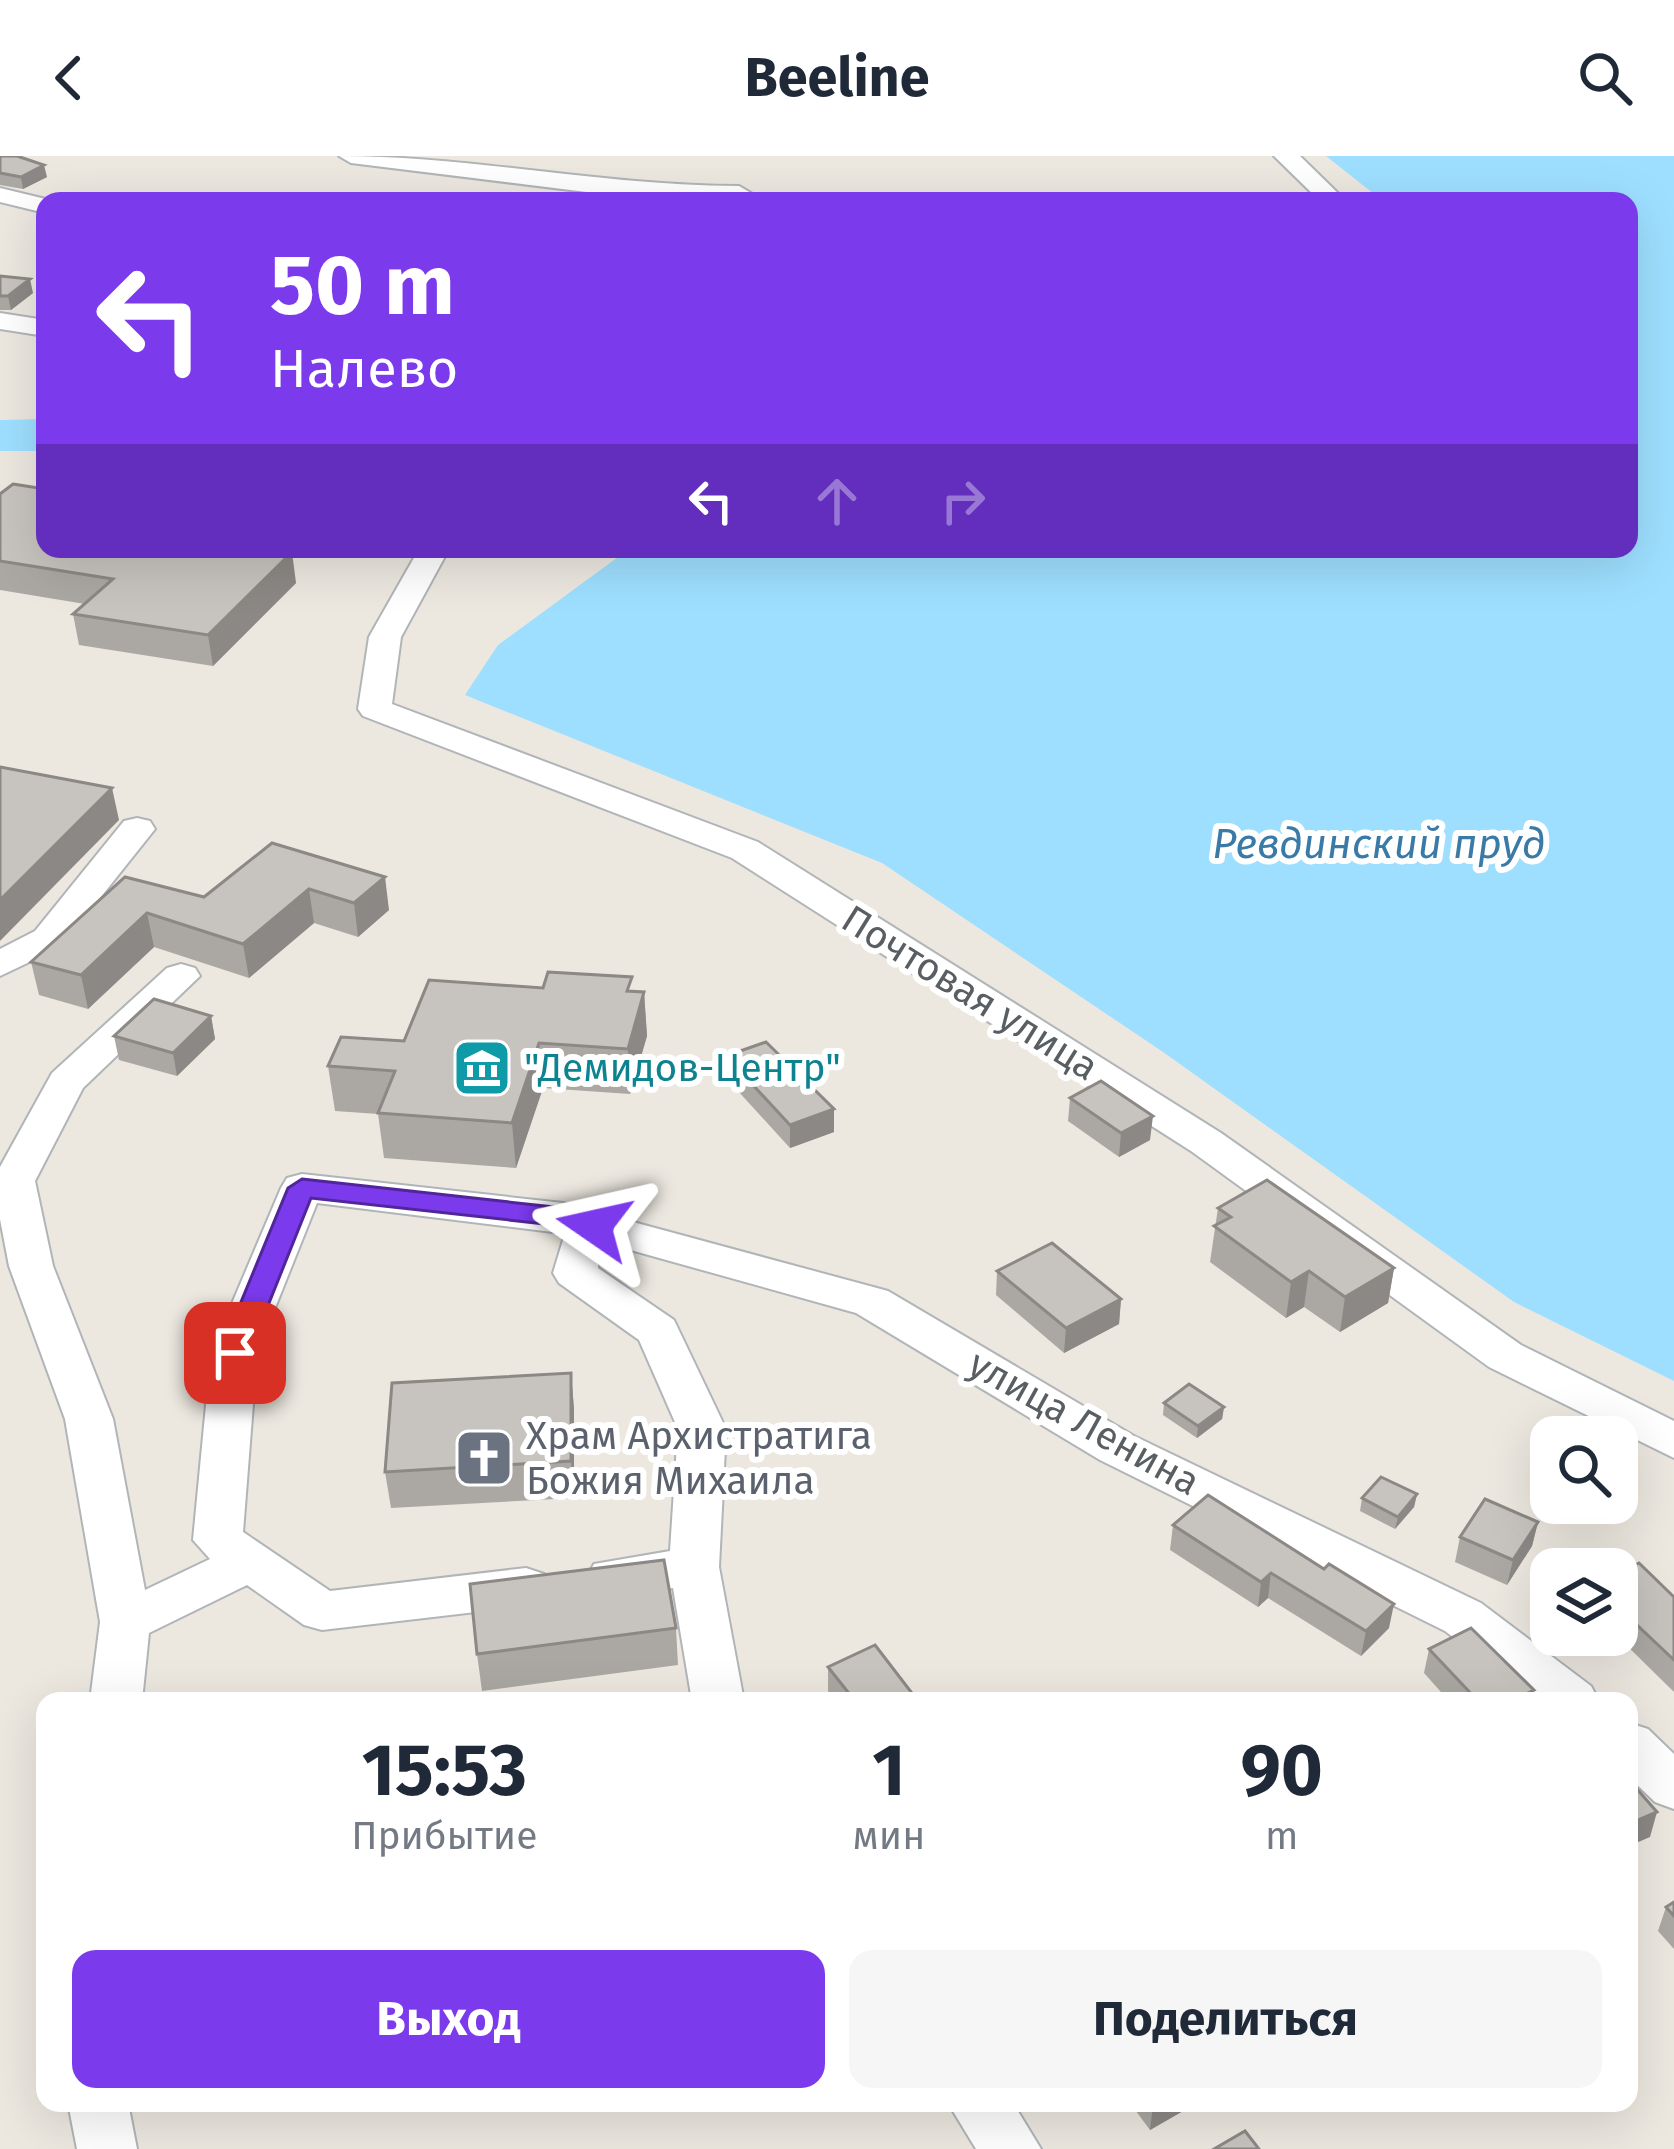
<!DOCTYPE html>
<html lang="ru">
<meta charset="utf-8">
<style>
:root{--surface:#fff;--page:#f6f6f7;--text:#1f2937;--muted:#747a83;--accent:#7c3aed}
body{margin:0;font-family:"Fira Sans",sans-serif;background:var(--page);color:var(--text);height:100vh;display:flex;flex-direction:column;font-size:45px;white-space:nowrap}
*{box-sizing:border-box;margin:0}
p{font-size:39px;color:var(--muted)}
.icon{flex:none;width:66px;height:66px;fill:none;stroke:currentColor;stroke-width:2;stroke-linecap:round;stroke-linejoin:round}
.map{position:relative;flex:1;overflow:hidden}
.side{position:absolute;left:36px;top:1536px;width:1602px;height:420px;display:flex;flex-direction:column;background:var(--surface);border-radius:24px;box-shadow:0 12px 48px #0002}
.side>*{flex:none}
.banner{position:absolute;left:36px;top:36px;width:1602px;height:366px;border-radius:24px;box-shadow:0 12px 48px #0002;background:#7c3aed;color:#fff;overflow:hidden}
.controls{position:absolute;left:1530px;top:1260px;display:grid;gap:24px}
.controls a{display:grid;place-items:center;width:108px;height:108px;border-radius:24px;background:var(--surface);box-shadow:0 12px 48px #0002;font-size:60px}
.pin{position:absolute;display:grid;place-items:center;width:102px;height:102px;color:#fff;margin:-51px;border-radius:24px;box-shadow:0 6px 18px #0006}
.me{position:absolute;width:132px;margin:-66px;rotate:281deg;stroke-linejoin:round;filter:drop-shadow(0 0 9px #0008)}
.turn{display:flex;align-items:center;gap:42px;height:252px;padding:0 36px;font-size:54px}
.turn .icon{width:156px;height:156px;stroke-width:2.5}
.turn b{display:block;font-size:84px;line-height:102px}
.lanes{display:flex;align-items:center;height:114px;padding:0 36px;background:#0003;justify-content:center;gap:60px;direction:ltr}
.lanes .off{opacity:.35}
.eta{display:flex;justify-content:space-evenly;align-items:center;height:204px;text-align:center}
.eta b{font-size:72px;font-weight:700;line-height:84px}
.primary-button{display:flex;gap:24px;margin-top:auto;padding:24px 36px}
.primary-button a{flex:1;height:138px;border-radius:24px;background:var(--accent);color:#fff;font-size:48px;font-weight:700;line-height:138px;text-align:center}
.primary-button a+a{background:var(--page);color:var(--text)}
header{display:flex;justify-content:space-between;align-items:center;height:156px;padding:0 36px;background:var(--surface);font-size:54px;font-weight:700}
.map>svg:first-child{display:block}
</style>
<header><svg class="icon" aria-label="back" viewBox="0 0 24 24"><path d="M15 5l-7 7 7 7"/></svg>Beeline<svg class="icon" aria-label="search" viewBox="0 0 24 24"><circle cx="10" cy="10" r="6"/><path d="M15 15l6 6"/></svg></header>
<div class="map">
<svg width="1674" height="1993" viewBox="0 0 1674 1993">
<rect width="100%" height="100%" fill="#ece8e0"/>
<!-- water -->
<g fill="#9edfff">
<polygon points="1326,0 1674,0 1674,1225 1514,1146 1163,896 882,707 465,539 498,489 629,393 1629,393 1629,45 1383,45"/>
<polygon points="45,263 45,295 0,295 0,264"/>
</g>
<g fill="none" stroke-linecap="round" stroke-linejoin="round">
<!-- minor casing -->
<g stroke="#b1b5b8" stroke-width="4">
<g id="minor">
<path d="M339,0C473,0 605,30 739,30L751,37L739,44H651L351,7Z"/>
<polygon points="1274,0 1300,0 1346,45 1320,45"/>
<polygon points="0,32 54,45 45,45 45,57 0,46"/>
<polygon points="0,157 45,164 45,180 0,173"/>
<polygon points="419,393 449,393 401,481 392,548 758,686 1221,977 1521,1189 1674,1265 1674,1302 1489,1211 1191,995 732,702 363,560 358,553 369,481"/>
<polygon points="137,662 150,665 155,673 61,791 0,820 0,793 35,775 124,665"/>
<polygon points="181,808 195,812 200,820 83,932 35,1025 53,1110 113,1263 145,1434 210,1403 193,1384 211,1197 281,1032 287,1022 302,1018 563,1047 888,1135 1134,1280 1481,1447 1591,1530 1599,1545 1536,1545 1445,1475 1100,1304 856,1157 627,1093 599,1102 598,1112 674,1164 726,1273 719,1411 744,1545 692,1545 673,1432 612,1440 594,1434 587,1421 594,1408 670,1395 678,1273 639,1184 559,1127 553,1117 563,1084 577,1079 317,1047 257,1197 243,1376 330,1435 526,1412 544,1418 551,1431 544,1444 526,1450 322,1474 304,1469 247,1429 149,1477 142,1545 90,1545 100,1466 65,1263 9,1110 0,1063 0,1011 52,917 167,812"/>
<polygon points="1629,1567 1648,1573 1674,1598 1674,1653 1655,1646 1629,1621"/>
<polygon points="68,1947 128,1947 137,1993 77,1993"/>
<polygon points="948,1947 1013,1947 1041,1993 976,1993"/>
</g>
</g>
<!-- minor -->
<use href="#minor" fill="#fff" fill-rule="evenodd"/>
</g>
<!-- wall -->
<g fill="#aba8a3">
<polygon points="0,0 47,21 23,33 0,29"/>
<polygon points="0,120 33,137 11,154 0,154"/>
<polygon points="0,338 296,427 213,510 79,489 73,458 85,448 0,434"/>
<polygon points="272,687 389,754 358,781 314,767 249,822 154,791 88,853 39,839 31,806 125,721 204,741"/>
<polygon points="543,832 644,836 647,880 630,938 543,932 516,1012 384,1002 378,958 335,955 328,910 404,885"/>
<polygon points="211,860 215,883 177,920 119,904 114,880"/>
<polygon points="726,900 834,953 834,976 790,992 727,923"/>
<polygon points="1070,942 1150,984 1119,1001 1068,965"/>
<polygon points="1218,1052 1394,1112 1388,1147 1340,1176 1304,1151 1286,1162 1210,1106"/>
<polygon points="997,1115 1121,1143 1119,1168 1064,1197 996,1139"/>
<polygon points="571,1217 574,1253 574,1342 391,1352 385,1316"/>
<polygon points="1164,1247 1224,1251 1222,1263 1197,1282 1163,1259"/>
<polygon points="1417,1338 1414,1351 1395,1373 1360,1355 1362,1342"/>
<polygon points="1538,1366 1532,1390 1507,1429 1455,1406 1460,1381"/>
<polygon points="1173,1369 1324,1413 1389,1472 1361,1500 1268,1442 1258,1451 1170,1394"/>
<polygon points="1617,1417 1674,1441 1674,1536 1616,1479"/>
<polygon points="676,1472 678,1509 482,1535 477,1498"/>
<polygon points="1429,1493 1534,1534 1531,1545 1449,1545 1424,1517"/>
<polygon points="828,1511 918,1545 836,1545 828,1535"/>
<polygon points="1674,1746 1674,1793 1658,1775 1666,1751"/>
<polygon points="1130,1947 1197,1947 1150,1974"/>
</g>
<!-- shaded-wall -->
<g fill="#8b8885">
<polygon points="44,9 47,21 23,33 21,21"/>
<polygon points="30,123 33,137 11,154 8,140"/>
<polygon points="292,396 296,427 213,510 208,479"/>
<polygon points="112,632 119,664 0,785 0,744"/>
<polygon points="385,721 389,754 358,781 354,747"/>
<polygon points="309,733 314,767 249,822 243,788"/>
<polygon points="147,757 154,791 88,853 81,819"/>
<polygon points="644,836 647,880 630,938 628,893"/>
<polygon points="211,860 215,883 177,920 173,897"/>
<polygon points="539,887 543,932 516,1012 512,967"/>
<polygon points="834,953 834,976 790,992 790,969"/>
<polygon points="1153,960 1150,984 1119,1001 1121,977"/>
<polygon points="1394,1112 1388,1147 1340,1176 1345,1141"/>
<polygon points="1309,1115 1304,1151 1286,1162 1291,1126"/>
<polygon points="1121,1143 1119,1168 1064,1197 1066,1172"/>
<polygon points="571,1217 574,1253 574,1342 571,1305"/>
<polygon points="1224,1251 1222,1263 1197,1282 1198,1270"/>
<polygon points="1417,1338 1414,1351 1395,1373 1398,1361"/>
<polygon points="1538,1366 1532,1390 1507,1429 1513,1404"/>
<polygon points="1271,1417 1268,1442 1258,1451 1261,1426"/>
<polygon points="1394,1448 1389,1472 1361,1500 1366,1475"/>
<polygon points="1534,1534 1531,1545 1512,1545"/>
<polygon points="1657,1656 1650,1681 1629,1690 1629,1668"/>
<polygon points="1158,1947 1197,1947 1150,1974 1153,1950"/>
</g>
<!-- building -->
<g fill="#c7c3be" stroke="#8b8885" stroke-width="3">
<polygon points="0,0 17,0 44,9 21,21 0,17"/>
<polygon points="0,120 30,123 8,140 0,140"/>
<polygon points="13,328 45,333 45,393 269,393 292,396 208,479 73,458 113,423 0,405 0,338"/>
<polygon points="0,611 112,632 0,744"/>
<polygon points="272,687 385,721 354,747 309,733 243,788 147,757 81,819 31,806 125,721 204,741"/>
<polygon points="548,816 632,821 627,835 644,836 628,893 539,887 512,967 378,957 395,915 328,910 341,881 404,885 429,824 543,832"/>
<polygon points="154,843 211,860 173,897 114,880"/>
<polygon points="766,886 834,953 790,969 726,900"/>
<polygon points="1101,925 1153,960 1121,977 1070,942"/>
<polygon points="1267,1024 1394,1112 1345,1141 1309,1115 1291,1126 1214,1070 1231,1061 1218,1052"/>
<polygon points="1052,1087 1121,1143 1066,1172 997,1115"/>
<polygon points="571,1217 571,1305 385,1316 392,1227"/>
<polygon points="1189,1228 1224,1251 1198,1270 1164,1247"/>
<polygon points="1381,1321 1417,1338 1398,1361 1362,1342"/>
<polygon points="1208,1339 1324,1413 1329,1408 1394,1448 1366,1475 1271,1417 1261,1426 1173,1369"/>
<polygon points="1485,1343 1538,1366 1513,1404 1460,1381"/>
<polygon points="664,1404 676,1472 477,1498 470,1428"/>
<polygon points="1639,1407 1674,1441 1674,1504 1617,1450 1617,1417"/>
<polygon points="1471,1472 1534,1534 1512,1545 1478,1545 1429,1493"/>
<polygon points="875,1489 918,1545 855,1545 828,1511"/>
<polygon points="1629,1624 1657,1656 1629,1668"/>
<polygon points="1674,1746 1674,1760 1666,1751"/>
<polygon points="1245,1975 1259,1993 1214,1993"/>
</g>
<!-- route -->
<polygon fill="#7c3aed" stroke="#51269a" stroke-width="3" points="302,1023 563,1052 604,1063 608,1070 594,1079 563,1070 311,1042 249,1197 245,1205 224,1205 220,1197 288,1032"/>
<!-- icons -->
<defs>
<g id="museum-square" transform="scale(3)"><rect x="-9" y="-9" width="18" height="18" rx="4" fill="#0f9aa8" stroke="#fff"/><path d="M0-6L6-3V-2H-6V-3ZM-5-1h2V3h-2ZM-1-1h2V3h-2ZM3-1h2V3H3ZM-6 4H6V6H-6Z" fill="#fff"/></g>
<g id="church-square" transform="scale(3)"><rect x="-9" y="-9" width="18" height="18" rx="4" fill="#6b7280" stroke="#fff"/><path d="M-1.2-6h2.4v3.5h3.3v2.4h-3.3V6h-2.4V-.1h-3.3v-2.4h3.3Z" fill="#fff"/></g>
</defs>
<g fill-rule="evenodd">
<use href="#museum-square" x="482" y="912"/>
<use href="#church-square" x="484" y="1302"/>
</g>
<g text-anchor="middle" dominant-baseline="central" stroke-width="12" stroke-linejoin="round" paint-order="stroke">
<!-- street labels -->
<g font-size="39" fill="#595e62" stroke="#fff">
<text transform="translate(970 837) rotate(32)">Почтовая улица</text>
<text transform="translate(1084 1267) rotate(29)">улица Ленина</text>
</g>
<!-- culture labels -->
<g font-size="39" fill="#0d838f" stroke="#fff" text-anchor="start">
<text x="524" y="912">"Демидов-Центр"</text>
</g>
<!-- worship labels -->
<g font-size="39" fill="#5b616d" stroke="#fff" text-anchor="start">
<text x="526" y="1280">Храм Архистратига<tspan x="526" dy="45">Божия Михаила</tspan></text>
</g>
<!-- water labels -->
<g font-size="42" font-style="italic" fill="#3a7aa7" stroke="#fff">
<text x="1379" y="688">Ревдинский пруд</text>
</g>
</g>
</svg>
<div class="controls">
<a><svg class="icon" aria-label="search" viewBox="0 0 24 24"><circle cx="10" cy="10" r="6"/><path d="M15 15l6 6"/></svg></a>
<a><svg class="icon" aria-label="layers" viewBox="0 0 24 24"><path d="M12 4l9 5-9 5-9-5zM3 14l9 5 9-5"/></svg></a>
</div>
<div class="pin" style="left:235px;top:1197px;background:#d93025"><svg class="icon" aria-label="arrive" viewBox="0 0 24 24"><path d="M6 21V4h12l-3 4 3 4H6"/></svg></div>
<svg class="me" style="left:594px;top:1070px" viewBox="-20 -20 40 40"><path d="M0-17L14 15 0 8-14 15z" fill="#7c3aed" stroke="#fff" stroke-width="4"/></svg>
<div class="banner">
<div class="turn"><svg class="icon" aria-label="left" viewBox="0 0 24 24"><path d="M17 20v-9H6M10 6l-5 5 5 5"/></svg><div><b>50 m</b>Налево</div></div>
<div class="lanes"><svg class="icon" aria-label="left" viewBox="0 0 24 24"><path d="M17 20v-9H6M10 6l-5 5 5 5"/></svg><svg class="icon off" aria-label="ahead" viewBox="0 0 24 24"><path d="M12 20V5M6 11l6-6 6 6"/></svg><svg class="icon off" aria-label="right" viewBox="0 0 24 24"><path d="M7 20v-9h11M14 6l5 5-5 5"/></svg></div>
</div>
<section class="side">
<div class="eta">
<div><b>15:53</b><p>Прибытие</p></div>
<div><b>1</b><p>мин</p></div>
<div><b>90</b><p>m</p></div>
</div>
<div class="primary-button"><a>Выход</a><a>Поделиться</a></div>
</section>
</div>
